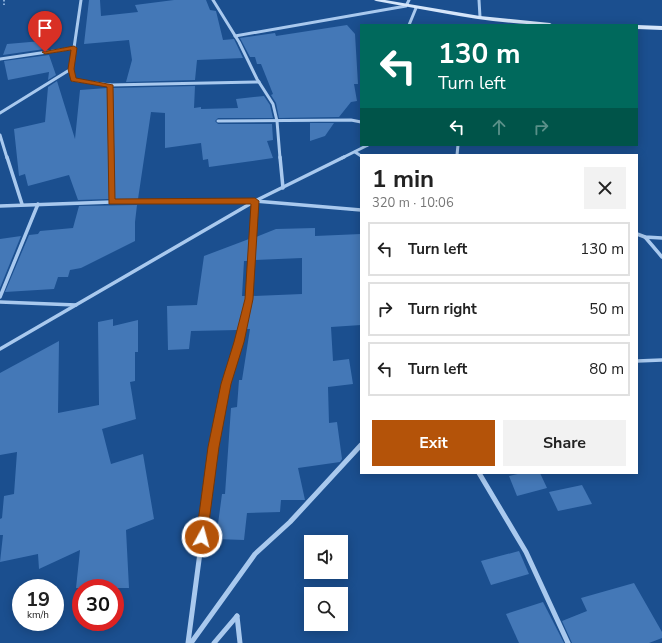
<!DOCTYPE html>
<meta charset="utf-8">
<style>
:root{--surface:#fff;--page:#f2f2f2;--text:#222;--muted:#767676;--line:#e0e0e0;--accent:#b45309}
body{margin:0;font-family:"Nunito Sans",sans-serif;background:var(--page);color:var(--text);height:100vh;display:flex;flex-direction:column;font-size:15px;white-space:nowrap}
*{box-sizing:border-box;margin:0}
p{font-size:13px;color:var(--muted)}
.icon{flex:none;width:22px;height:22px;fill:none;stroke:currentColor;stroke-width:2;stroke-linecap:round;stroke-linejoin:round}
.map{position:relative;flex:1;overflow:hidden}
.side{position:absolute;left:360px;top:154px;width:278px;height:320px;display:flex;flex-direction:column;background:var(--surface);border-radius:0px;box-shadow:0 2px 10px #0003}
.side>*{flex:none}
.banner{position:absolute;left:360px;top:24px;width:278px;height:122px;border-radius:0px;box-shadow:0 2px 10px #0003;background:#00695c;color:#fff;overflow:hidden}
.controls{position:absolute;left:304px;top:535px;display:grid;gap:8px}
.controls a{display:grid;place-items:center;width:44px;height:44px;border-radius:0px;background:var(--surface);box-shadow:0 2px 10px #0003;font-size:20px}
.speed{position:absolute;left:12px;top:579px;display:flex;gap:8px;font-size:20px;font-weight:700;text-align:center}
.speed>*{display:grid;place-content:center;width:52px;height:52px;border-radius:50%;background:var(--surface);box-shadow:0 2px 10px #0003;line-height:1}
.speed small{font-size:10px;font-weight:400}
.speed .limit{border:6px solid #d22;background:#fff;color:#111}
.pin{position:absolute;display:grid;place-items:center;width:34px;height:34px;color:#fff;margin:-41px -17px;border-radius:50% 50% 50% 0;rotate:-45deg;box-shadow:0 0 4px #0007}
.pin .icon{rotate:45deg}
.me{position:absolute;width:44px;margin:-22px;rotate:7deg;stroke-linejoin:round;filter:drop-shadow(0 0 3px #0008)}
.turn{display:flex;align-items:center;gap:14px;height:84px;padding:0 12px;font-size:18px}
.turn .icon{width:52px;height:52px;stroke-width:2.5}
.turn b{display:block;font-size:28px;line-height:34px}
.lanes{display:flex;align-items:center;height:38px;padding:0 12px;background:#0003;justify-content:center;gap:20px;direction:ltr}
.lanes .off{opacity:.35}
.round{display:grid;place-items:center;flex:none;width:42px;height:42px;border-radius:0px;background:var(--page)}
.overview{display:flex;align-items:center;justify-content:space-between;height:68px;padding:0 12px}
h1{font-size:24px;font-weight:700;line-height:30px}
.button{display:flex;gap:8px;margin-top:auto;padding:8px 12px}
.button a{flex:1;height:46px;border-radius:0px;background:var(--accent);color:#fff;font-size:16px;font-weight:700;line-height:46px;text-align:center}
.button a+a{background:var(--page);color:var(--text)}
ul{padding:0;list-style:none}
li{display:flex;align-items:center;gap:12px;height:54px;margin:0 8px 6px;padding:0 4px;border:2px solid var(--line);border-radius:0px}
li div{flex:1}
li b{display:block;font-size:15px}
li em{font-style:normal}
.map>svg:first-child{display:block}
</style>
<div class="map">
<svg width="662" height="643" viewBox="0 0 662 643">
<rect width="100%" height="100%" fill="#1b4f8f"/>
<!-- building -->
<g fill="#4478b7">
<polygon points="89,0 100,0 101,16 138,12 135,5 174,0 206,0 210,10 216,11 223,40 234,39 243,58 197,60 195,80 126,82 132,60 129,40 84,44"/>
<polygon points="347,25 355,34 358,84 354,84 357,101 351,102 339,117 279,118 276,103 271,95 273,94 261,64 257,64 255,57 250,57 240,38 275,33 276,36"/>
<polygon points="42,41 45,49 3,55 7,44"/>
<polygon points="49,55 56,75 48,80 49,72 8,80 4,61"/>
<polygon points="57,81 75,139 80,90 107,88 109,199 78,200 69,175 28,186 25,174 19,176 14,129 45,122 48,87"/>
<polygon points="195,86 194,108 201,107 201,109 238,108 236,99 264,96 270,105 273,118 218,118 215,121 218,124 272,124 273,140 267,141 273,158 209,167 208,159 203,160 201,143 165,148 165,113 151,112 138,199 115,199 113,88"/>
<polygon points="310,123 334,123 325,136 310,141"/>
<polygon points="137,205 135,222 135,241 81,268 70,270 68,277 58,277 54,289 5,292 29,235 38,234 40,231 73,228 79,206"/>
<polygon points="315,228 315,236 361,234 361,325 331,327 333,361 349,359 353,384 328,387 329,423 337,422 342,459 340,462 298,468 305,500 281,500 280,512 247,513 244,540 216,539 222,494 225,494 231,408 237,407 239,380 242,380 250,329 244,329 252,296 302,294 302,258 255,260 256,237 276,229"/>
<polygon points="21,236 0,288 0,239"/>
<polygon points="249,239 248,261 244,261 242,296 246,296 246,298 238,330 191,331 189,349 168,350 167,306 197,305 204,256"/>
<polygon points="113,319 113,326 138,320 138,352 135,352 135,381 130,382 136,419 102,429 111,464 143,454 154,519 126,530 129,588 76,588 80,550 39,569 38,554 0,562 3,535 0,535 0,519 2,518 4,496 14,494 17,452 0,455 0,373 59,341 58,413 99,405 98,322"/>
<polygon points="522,473 540,473 547,488 517,496 509,476"/>
<polygon points="582,485 592,504 558,511 549,492"/>
<polygon points="519,551 529,574 491,585 481,561"/>
<polygon points="634,583 662,632 662,638 649,643 572,643 562,621 587,611 581,598"/>
<polygon points="543,602 564,643 519,643 506,614"/>
</g>
<g fill="none" stroke-linecap="round" stroke-linejoin="round">
<!-- path -->
<polyline stroke="#a9c9ee" stroke-width="1.5" stroke-dasharray="1.5 2" stroke-linecap="butt" points="4,0 4,7"/>
<!-- street-far2 -->
<g stroke="#a9c9ee" stroke-width="3">
<polyline points="213,0 239,42 257,79 273,104 277,121 280,158"/>
<polyline points="479,0 480,17"/>
<polyline points="409,25 416,8"/>
<polyline points="235,36 406,6 409,0"/>
<polyline points="74,48 81,0"/>
<polyline points="0,59 74,48 71,69 73,80 110,85 259,82"/>
<polyline points="110,85 111,158"/>
<polyline points="0,113 71,69"/>
<polyline points="218,121 351,120 361,122"/>
<polyline points="0,135 7,158"/>
<polyline points="355,152 361,156"/>
<polyline points="457,155 458,145"/>
<polyline points="342,158 368,145"/>
</g>
<!-- street-far1 -->
<g stroke="#a9c9ee" stroke-width="3.5">
<polyline points="7,157 22,204"/>
<polyline points="111,157 112,202"/>
<polyline points="280,157 283,188"/>
<polyline points="0,206 112,202 255,201 361,210"/>
<polyline points="637,234 645,237 662,238"/>
<polyline points="645,237 662,257"/>
<polyline points="0,297 38,204"/>
<polyline points="0,302 76,305"/>
<polyline points="0,349 255,201 344,157"/>
<polyline points="637,361 662,360"/>
<polyline points="231,367 249,299 255,201"/>
</g>
<!-- street -->
<g stroke="#a9c9ee" stroke-width="5">
<polyline points="479,473 526,552 568,643"/>
<polyline points="237,616 240,643"/>
<polyline points="188,643 214,447 226,384 232,366"/>
<polyline points="191,643 255,554 290,522 361,445"/>
<polyline points="214,643 237,616"/>
</g>
<!-- secondary -->
<g fill="#d6e6fa" fill-rule="evenodd">
<path d="M374,0H385L480,16L550,23L553,25C494,25 433,11 376,1Z"/>
<polygon points="637,25 662,26 662,30 637,29"/>
</g>
</g>
<!-- route -->
<polygon fill="#b45309" stroke="#753606" points="74,46 77,48 74,69 76,78 113,85 115,199 255,198 259,201 253,299 244,342 231,384 219,447 207,537 206,541 202,543 198,541 196,537 208,447 221,384 234,342 245,299 251,204 109,204 107,87 71,81 68,69 71,50 45,54 42,52"/>
</svg>
<div class="controls">
<a><svg class="icon" aria-label="sound" viewBox="0 0 24 24"><path d="M4 9h4l5-4v14l-5-4H4zM17 9q2 3 0 6"/></svg></a>
<a><svg class="icon" aria-label="search" viewBox="0 0 24 24"><circle cx="10" cy="10" r="6"/><path d="M15 15l6 6"/></svg></a>
</div>
<div class="speed"><div>19<small>km/h</small></div><div class="limit">30</div></div>
<div class="pin" style="left:45px;top:52px;background:#d93025"><svg class="icon" aria-label="arrive" viewBox="0 0 24 24"><path d="M6 21V4h12l-3 4 3 4H6"/></svg></div>
<svg class="me" style="left:202px;top:537px" viewBox="-20 -20 40 40"><circle r="17" fill="#b45309" stroke="#fff" stroke-width="3"/><path d="M0-11L8 9 0 5-8 9z" fill="#fff"/></svg>
<div class="banner">
<div class="turn"><svg class="icon" aria-label="left" viewBox="0 0 24 24"><path d="M17 20v-9H6M10 6l-5 5 5 5"/></svg><div><b>130 m</b>Turn left</div></div>
<div class="lanes"><svg class="icon" aria-label="left" viewBox="0 0 24 24"><path d="M17 20v-9H6M10 6l-5 5 5 5"/></svg><svg class="icon off" aria-label="ahead" viewBox="0 0 24 24"><path d="M12 20V5M6 11l6-6 6 6"/></svg><svg class="icon off" aria-label="right" viewBox="0 0 24 24"><path d="M7 20v-9h11M14 6l5 5-5 5"/></svg></div>
</div>
<section class="side">
<div class="overview"><div><h1>1 min</h1><p>320 m · 10:06</p></div><a class="round"><svg class="icon" aria-label="close" viewBox="0 0 24 24"><path d="M6 6l12 12M18 6L6 18"/></svg></a></div>
<ul>
<li><svg class="icon" aria-label="left" viewBox="0 0 24 24"><path d="M17 20v-9H6M10 6l-5 5 5 5"/></svg><div><b>Turn left</b></div><em>130 m</em></li>
<li><svg class="icon" aria-label="right" viewBox="0 0 24 24"><path d="M7 20v-9h11M14 6l5 5-5 5"/></svg><div><b>Turn right</b></div><em>50 m</em></li>
<li><svg class="icon" aria-label="left" viewBox="0 0 24 24"><path d="M17 20v-9H6M10 6l-5 5 5 5"/></svg><div><b>Turn left</b></div><em>80 m</em></li>
</ul>
<div class="button"><a>Exit</a><a>Share</a></div>
</section>
</div>
